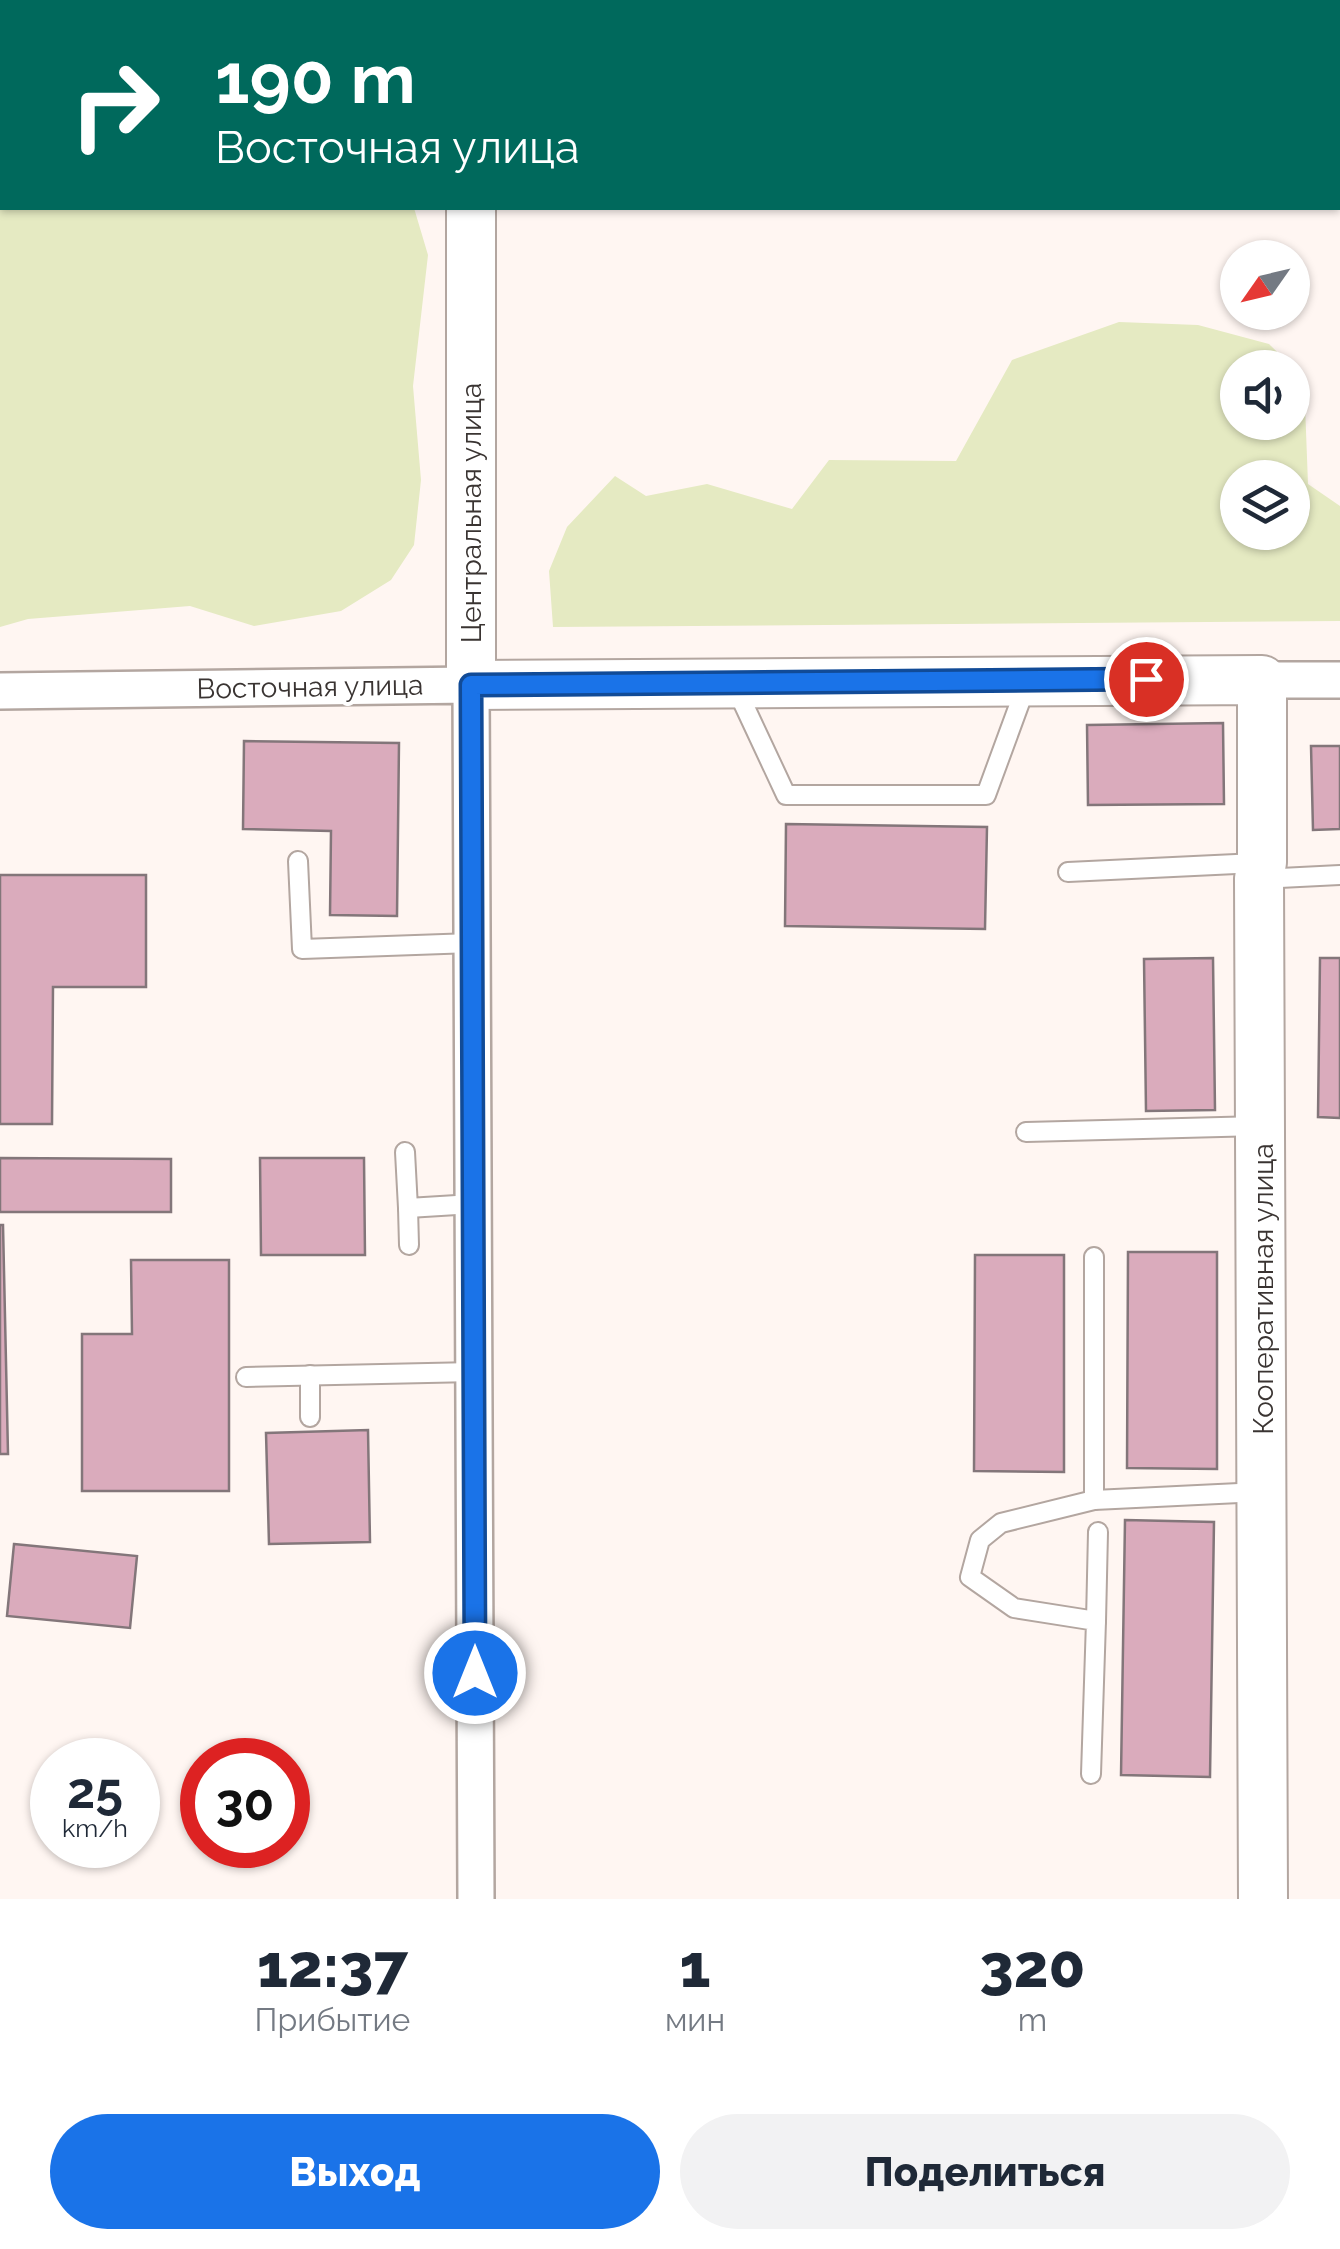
<!DOCTYPE html>
<html lang="ru">
<meta charset="utf-8">
<style>
:root{--surface:#fff;--page:#f2f2f3;--text:#1f2937;--muted:#747a83;--accent:#1a73e8}
body{margin:0;font-family:Raleway,sans-serif;background:var(--page);color:var(--text);height:100vh;display:flex;flex-direction:column;font-size:38px;white-space:nowrap}
*{box-sizing:border-box;margin:0}
p{font-size:32px;color:var(--muted)}
.icon{flex:none;width:55px;height:55px;fill:none;stroke:currentColor;stroke-width:2;stroke-linecap:round;stroke-linejoin:round}
.map{position:relative;height:1899px;overflow:hidden}
.drawer{display:flex;flex-direction:column;background:var(--surface);flex:1}
.drawer>*{flex:none}
.hud{position:absolute;left:0px;top:0px;width:1340px;height:210px;box-shadow:0 2px 8px #0004;background:#00695c;color:#fff;overflow:hidden}
.needle{width:65px;rotate:236deg}
.controls{position:absolute;left:1220px;top:240px;display:grid;gap:20px}
.controls a{display:grid;place-items:center;width:90px;height:90px;border-radius:50%;background:var(--surface);box-shadow:0 2px 8px #0004;font-size:50px}
.speed{position:absolute;left:30px;top:1738px;display:flex;gap:20px;font-size:50px;font-weight:700;text-align:center}
.speed>*{display:grid;place-content:center;width:130px;height:130px;border-radius:50%;background:var(--surface);box-shadow:0 2px 8px #0004;line-height:1}
.speed small{font-size:25px;font-weight:400}
.speed .limit{border:15px solid #d22;background:#fff;color:#111}
.pin{position:absolute;display:grid;place-items:center;width:85px;height:85px;color:#fff;margin:-42px;border:5px solid #fff;border-radius:50%;box-shadow:0 2px 10px #0007}
.me{position:absolute;width:110px;margin:-55px;rotate:0deg;stroke-linejoin:round;filter:drop-shadow(0 0 8px #0008)}
.turn{display:flex;align-items:center;gap:35px;height:210px;padding:0 50px;font-size:45px}
.turn .icon{width:130px;height:130px;stroke-width:2.5}
.turn b{display:block;font-size:70px;line-height:85px}
.eta{display:flex;justify-content:space-evenly;align-items:center;height:170px;text-align:center}
.eta b{font-size:60px;font-weight:800;line-height:70px}
.cta{display:flex;gap:20px;margin-top:auto;padding:20px 50px}
.cta a{flex:1;height:115px;border-radius:60px;background:var(--accent);color:#fff;font-size:40px;font-weight:800;line-height:115px;text-align:center}
.cta a+a{background:var(--page);color:var(--text)}
.map>svg:first-child{display:block}
</style>
<div class="map">
<svg width="1340" height="1899" viewBox="0 0 1340 1899">
<rect width="100%" height="100%" fill="#fff6f2"/>
<!-- green -->
<g fill="#e5eac2" fill-rule="evenodd">
<polygon points="0,190 2,208 414,208 428,255 413,386 421,480 414,545 391,580 341,611 254,626 190,606 28,619 0,627"/>
<path d="M1119,322L1198,325L1269,344L1304,378L1308,484L1340,506V621L553,627L549,571L567,527L615,476L646,496L707,484L792,509L829,460L956,461L1012,360ZM1238,368H1292V422H1238ZM1238,478H1292V532H1238Z"/>
</g>
<!-- building -->
<g fill="#daabbc" stroke="#83767a" stroke-width="2.5">
<polygon points="1223,723 1224,804 1088,805 1087,725"/>
<polygon points="244,741 399,743 397,916 330,915 331,831 243,829"/>
<polygon points="1311,746 1340,746 1340,829 1313,830"/>
<polygon points="786,824 987,827 985,929 785,926"/>
<polygon points="0,875 146,875 146,987 53,987 52,1124 0,1124"/>
<polygon points="1213,958 1215,1110 1146,1111 1144,959"/>
<polygon points="1320,958 1340,958 1340,1118 1318,1117"/>
<polygon points="0,1158 171,1159 171,1212 0,1212"/>
<polygon points="260,1158 364,1158 365,1255 261,1255"/>
<polygon points="0,1225 3,1225 8,1454 0,1454"/>
<polygon points="1128,1252 1217,1252 1217,1469 1127,1468"/>
<polygon points="975,1255 1064,1255 1064,1472 974,1471"/>
<polygon points="131,1260 229,1260 229,1491 82,1491 82,1334 132,1334"/>
<polygon points="368,1430 370,1542 269,1544 266,1433"/>
<polygon points="1125,1520 1214,1522 1210,1777 1121,1775"/>
<polygon points="14,1544 137,1556 130,1628 7,1616"/>
</g>
<g fill="none" stroke-linecap="round" stroke-linejoin="round">
<!-- lane casing -->
<g stroke="#b3a6a0" stroke-width="22">
<g id="lane">
<polyline points="736,688 786,795 986,795 1026,686"/>
<polyline points="298,861 302,949 472,943"/>
<polyline points="1068,872 1257,863"/>
<polyline points="1260,879 1340,875"/>
<polyline points="1026,1132 1260,1126"/>
<polyline points="405,1152 408,1208 473,1204"/>
<polyline points="408,1208 409,1245"/>
<polyline points="1094,1257 1094,1500 1260,1492"/>
<polyline points="310,1375 310,1417"/>
<polyline points="246,1377 474,1372"/>
<polyline points="1096,1621 1098,1532"/>
<polyline points="1091,1774 1096,1621 1014,1608 970,1577 980,1540 1001,1523 1094,1500"/>
</g>
</g>
<!-- street casing -->
<g stroke="#b3a6a0" stroke-width="40">
<g id="street">
<polyline points="1262,680 1340,680"/>
<polyline points="0,691 471,685 476,1899"/>
</g>
</g>
<!-- secondary casing -->
<g stroke="#b3a6a0" stroke-width="52">
<polyline id="secondary" points="471,208 471,685 1262,680 1262,862 1259,879 1263,1899"/>
</g>
<!-- primary casing -->
<g stroke="#b3a6a0" stroke-width="60">
<g id="primary">
<polyline points="579,2 581,0"/>
<polyline points="0,146 2,146"/>
</g>
</g>
<!-- lane -->
<use href="#lane" stroke="#fff" stroke-width="18"/>
<!-- street -->
<use href="#street" stroke="#fff" stroke-width="35"/>
<!-- secondary -->
<use href="#secondary" stroke="#fff" stroke-width="48"/>
<!-- primary -->
<use href="#primary" stroke="#fff" stroke-width="55"/>
</g>
<g fill="none" stroke-linecap="round" stroke-linejoin="round">
<!-- route casing -->
<g stroke="#114b97" stroke-width="25">
<polyline id="route" points="475,1673 471,685 1146,679"/>
</g>
<!-- route -->
<use href="#route" stroke="#1a73e8" stroke-width="18"/>
</g>
<g text-anchor="middle" dominant-baseline="central" stroke-width="8" stroke-linejoin="round" paint-order="stroke">
<!-- street labels -->
<g font-size="28" fill="#3a3432" stroke="#fff">
<text transform="translate(471 513) rotate(-90)">Центральная улица</text>
<text transform="translate(310 687) rotate(-1)">Восточная улица</text>
<text transform="translate(1263 1289) rotate(-90)">Кооперативная улица</text>
</g>
</g>
</svg>
<div class="controls">
<a><svg class="needle" viewBox="-14 -14 28 28"><path d="M0-13l5 13h-10z" fill="#e53935"/><path d="M0 13l5-13h-10z" fill="#747a83"/></svg></a>
<a><svg class="icon" aria-label="sound" viewBox="0 0 24 24"><path d="M4 9h4l5-4v14l-5-4H4zM17 9q2 3 0 6"/></svg></a>
<a><svg class="icon" aria-label="layers" viewBox="0 0 24 24"><path d="M12 4l9 5-9 5-9-5zM3 14l9 5 9-5"/></svg></a>
</div>
<div class="speed"><div>25<small>km/h</small></div><div class="limit">30</div></div>
<div class="pin" style="left:1146px;top:679px;background:#d93025"><svg class="icon" aria-label="arrive" viewBox="0 0 24 24"><path d="M6 21V4h12l-3 4 3 4H6"/></svg></div>
<svg class="me" style="left:475px;top:1673px" viewBox="-20 -20 40 40"><circle r="17" fill="#1a73e8" stroke="#fff" stroke-width="3"/><path d="M0-11L8 9 0 5-8 9z" fill="#fff"/></svg>
<div class="hud">
<div class="turn"><svg class="icon" aria-label="right" viewBox="0 0 24 24"><path d="M7 20v-9h11M14 6l5 5-5 5"/></svg><div><b>190 m</b>Восточная улица</div></div>
</div>
</div>
<section class="drawer">
<div class="eta">
<div><b>12:37</b><p>Прибытие</p></div>
<div><b>1</b><p>мин</p></div>
<div><b>320</b><p>m</p></div>
</div>
<div class="cta"><a>Выход</a><a>Поделиться</a></div>
</section>
